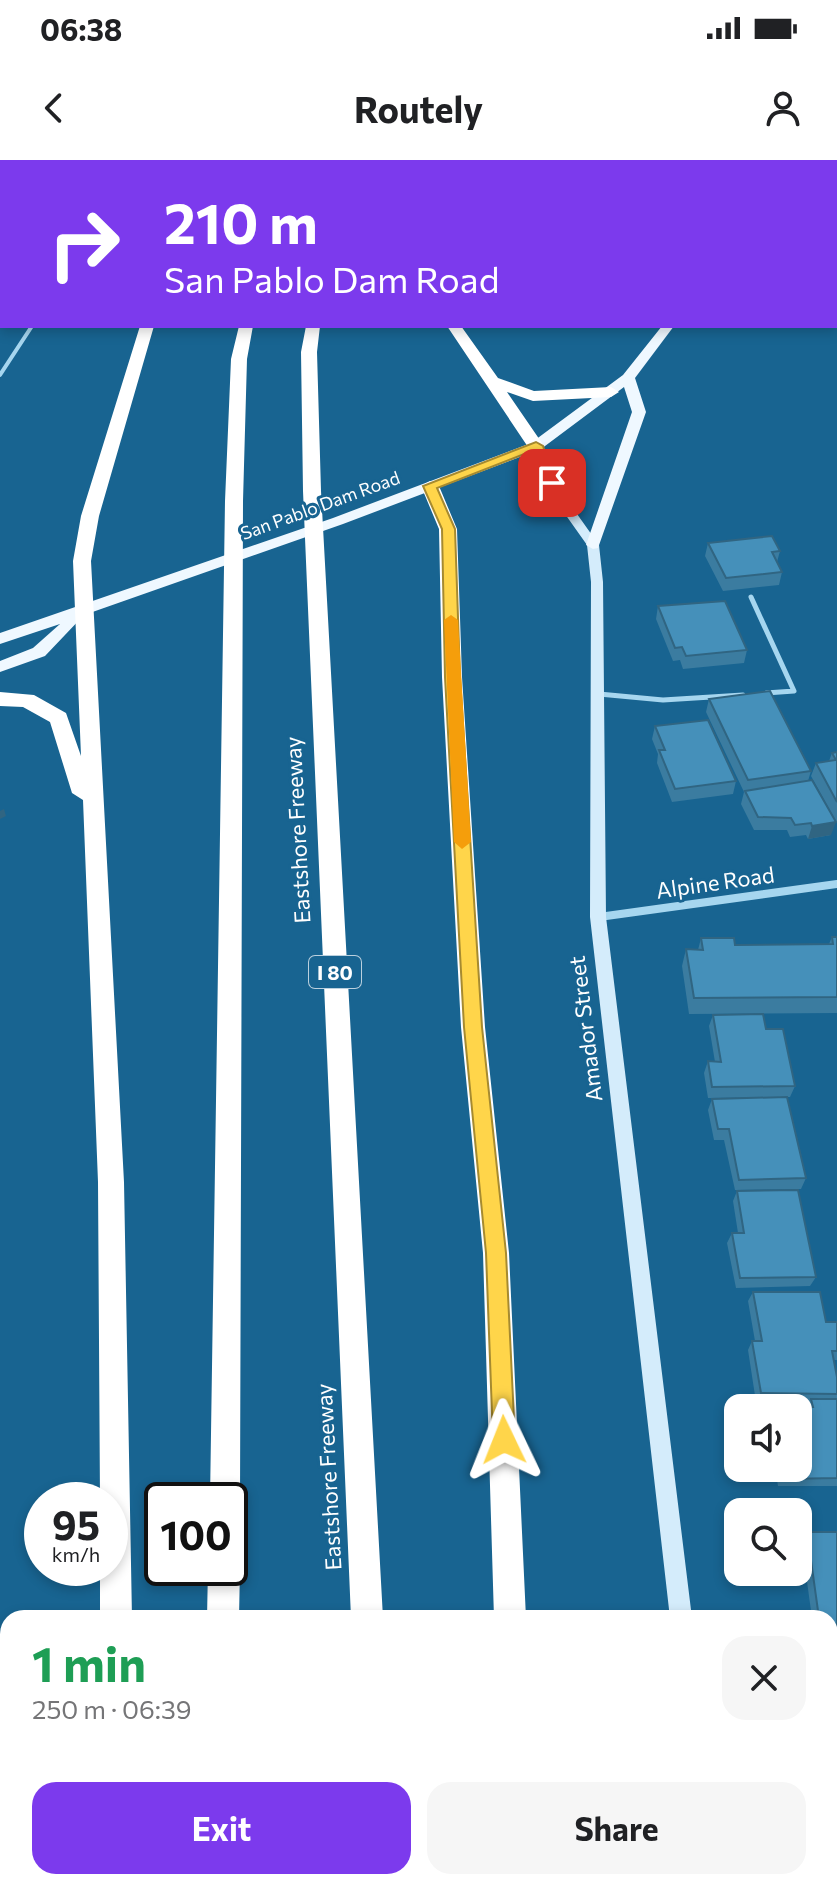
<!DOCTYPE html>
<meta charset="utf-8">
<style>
:root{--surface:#fff;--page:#f6f6f6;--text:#202124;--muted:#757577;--accent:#7c3aed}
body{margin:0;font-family:Commissioner,sans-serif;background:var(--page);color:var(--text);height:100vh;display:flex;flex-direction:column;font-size:30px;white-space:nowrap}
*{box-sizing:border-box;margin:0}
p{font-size:26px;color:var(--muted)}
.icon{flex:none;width:44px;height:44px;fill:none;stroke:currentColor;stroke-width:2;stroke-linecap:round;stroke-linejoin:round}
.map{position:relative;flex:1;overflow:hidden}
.panel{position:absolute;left:0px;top:1450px;width:838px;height:280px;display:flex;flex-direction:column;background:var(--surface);border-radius:24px 24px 0 0;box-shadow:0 4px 12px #0003}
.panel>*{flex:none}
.hud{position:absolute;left:0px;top:0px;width:838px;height:168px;box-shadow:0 4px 12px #0003;background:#7c3aed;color:#fff;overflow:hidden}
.tools{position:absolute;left:724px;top:1234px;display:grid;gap:16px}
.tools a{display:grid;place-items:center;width:88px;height:88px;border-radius:16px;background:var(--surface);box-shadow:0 4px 12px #0003;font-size:40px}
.speed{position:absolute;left:24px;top:1322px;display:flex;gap:16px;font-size:40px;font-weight:700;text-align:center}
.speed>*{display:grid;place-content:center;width:104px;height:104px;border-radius:50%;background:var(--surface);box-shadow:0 4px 12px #0003;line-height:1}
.speed small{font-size:20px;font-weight:400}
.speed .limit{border:4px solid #111;border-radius:12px;background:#fff;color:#111}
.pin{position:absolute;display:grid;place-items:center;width:68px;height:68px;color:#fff;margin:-34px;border-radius:16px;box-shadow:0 4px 12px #0006}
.me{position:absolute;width:88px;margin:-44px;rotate:358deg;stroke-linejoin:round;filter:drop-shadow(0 0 6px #0008)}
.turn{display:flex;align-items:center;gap:28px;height:168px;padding:0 32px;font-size:36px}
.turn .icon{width:104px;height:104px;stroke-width:2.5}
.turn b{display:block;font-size:56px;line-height:68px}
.round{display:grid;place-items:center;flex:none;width:84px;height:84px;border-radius:24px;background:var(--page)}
.head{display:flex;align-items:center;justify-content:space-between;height:136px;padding:0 32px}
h1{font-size:48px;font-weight:700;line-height:60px;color:#1e9e55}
.button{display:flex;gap:16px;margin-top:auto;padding:16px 32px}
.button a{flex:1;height:92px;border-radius:24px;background:var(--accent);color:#fff;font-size:32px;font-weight:700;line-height:92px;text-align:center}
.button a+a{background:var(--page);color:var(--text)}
.status{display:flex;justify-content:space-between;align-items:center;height:56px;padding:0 40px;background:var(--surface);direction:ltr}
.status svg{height:22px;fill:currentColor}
header{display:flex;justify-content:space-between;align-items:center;height:104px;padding:0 32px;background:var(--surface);font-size:36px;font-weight:700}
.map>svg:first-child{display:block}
</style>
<div class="status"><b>06:38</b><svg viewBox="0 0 49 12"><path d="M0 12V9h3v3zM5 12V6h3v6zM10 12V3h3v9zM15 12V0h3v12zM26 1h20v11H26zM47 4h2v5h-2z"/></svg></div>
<header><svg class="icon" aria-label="back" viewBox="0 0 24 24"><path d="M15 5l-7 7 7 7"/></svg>Routely<svg class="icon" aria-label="person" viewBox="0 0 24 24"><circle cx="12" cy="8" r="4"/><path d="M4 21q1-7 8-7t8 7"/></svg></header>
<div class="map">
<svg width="837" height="1730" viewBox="0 0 837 1730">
<rect width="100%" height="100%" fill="#186491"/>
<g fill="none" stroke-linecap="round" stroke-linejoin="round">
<!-- lane-far1 -->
<g stroke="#a6d6ef" stroke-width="4">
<polyline points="45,0 68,2"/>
<polyline points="22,2 34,0"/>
<polyline points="0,215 32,166"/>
</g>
<!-- lane -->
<g stroke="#a6d6ef" stroke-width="5">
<polyline points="751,437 794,531 766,533"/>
<polyline points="599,534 663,540 743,535"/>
</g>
<!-- street -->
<polyline stroke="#a6d6ef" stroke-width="8" points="599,757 837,724"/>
<!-- secondary -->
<g fill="#d4ecfb" fill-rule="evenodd">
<polygon points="532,284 542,286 560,330 599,385 603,422 606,757 692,1458 670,1458 590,757 591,422 587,385 548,330 530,286"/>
<polygon points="701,1722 725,1722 726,1730 702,1730"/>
</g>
<!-- primary -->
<polygon fill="#eff8ff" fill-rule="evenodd" points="662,166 674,166 635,218 646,252 598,388 593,389 586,385 632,252 624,227 541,289 343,364 84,455 45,496 0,512 0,501 33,488 60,464 0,484 0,473 333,358 531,283 623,215"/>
<!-- highway -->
<g fill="#fff" fill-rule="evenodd">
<rect x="420" y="0" width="12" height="2"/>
<polygon points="140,166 154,166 99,356 91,401 124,1022 132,1458 100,1458 100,1408 110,1408 110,1340 100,1340 98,1022 83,640 72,633 50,562 23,547 0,546 0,532 34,535 66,553 81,596 73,401 81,356"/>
<polygon points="239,166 253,166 247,199 243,341 240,1340 236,1351 230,1353 230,1340 210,1340 225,341 231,199"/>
<polygon points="306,166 320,166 317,192 321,331 383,1458 351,1458 303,331 301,192"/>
<polygon points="447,166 461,166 498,218 534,231 611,227 619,232 611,237 533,241 507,232 544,286 536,291 530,290"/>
<polygon points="430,321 439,326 457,369 462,517 485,867 509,1093 526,1458 494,1458 483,1093 461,867 442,517 439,369 421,326"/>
<polygon points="230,1395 240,1408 239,1458 207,1458 208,1408 230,1408"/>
<rect x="102" y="1722" width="36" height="8"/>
<rect x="203" y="1722" width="36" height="8"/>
<rect x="362" y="1722" width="36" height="8"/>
<rect x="500" y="1722" width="36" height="8"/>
</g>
</g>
<!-- wall -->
<g fill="#3b7ca0">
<rect x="0" y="64" width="2" height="96"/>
<polygon points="708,383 780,391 777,402 782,412 779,425 723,431 705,396"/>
<polygon points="658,446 747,490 744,503 683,509 680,500 673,501 656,459"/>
<polygon points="709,539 811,611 808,621 831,675 808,679 806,675 790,677 787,670 754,670 741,644 744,632 706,552"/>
<polygon points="655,566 736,621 733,634 672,642 657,603 658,594 652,579"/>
<polygon points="837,592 837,663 811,616 816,603 829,601 832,593"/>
<polygon points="832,777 837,777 837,853 689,854 682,806 686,789 698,790 701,778 735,785 829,784"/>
<polygon points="713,855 766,869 795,926 790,937 787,937 806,1018 801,1029 735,1030 724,980 714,980 708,950 712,939 783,937 708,938 704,913 708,901 715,902 709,866"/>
<polygon points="737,1031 816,1117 810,1126 736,1128 727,1083 732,1073 738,1073 733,1041"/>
<polygon points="753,1132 826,1162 837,1162 837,1200 834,1200 837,1217 837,1326 778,1326 775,1308 798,1308 805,1248 809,1242 756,1242 748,1190 752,1181 755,1181 748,1141"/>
<polygon points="807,1372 837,1372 837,1476 830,1476 830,1458 812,1458 801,1378"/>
</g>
<!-- shaded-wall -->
<g fill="#306582">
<polygon points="4,649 6,656 0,659 0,651"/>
<polygon points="836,662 831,675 808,679 812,666"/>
</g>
<!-- building -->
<g fill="#4590ba" stroke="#306582" stroke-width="2">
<polygon points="0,64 2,64 2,105 0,108"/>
<rect x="0" y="117" width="2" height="26"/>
<polygon points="772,376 780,391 772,392 782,412 726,418 708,383"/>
<polygon points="725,441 747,490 686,496 682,487 675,488 658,446"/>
<polygon points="770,531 811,611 748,620 709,539"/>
<polygon points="708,560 736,621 675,629 659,590 665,590 655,566"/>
<polygon points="837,592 837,642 816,603 836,600 832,593"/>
<polygon points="812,620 836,662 812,666 811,663 795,665 791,658 758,657 745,631"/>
<polygon points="832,777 837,777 837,837 694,838 686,789 703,790 701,778 734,778 735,785 833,784"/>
<polygon points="763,854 766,869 783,869 795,926 712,927 708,901 721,902 713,855"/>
<polygon points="787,937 806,1018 739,1020 729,969 718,969 712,939"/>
<polygon points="798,1030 816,1117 740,1118 732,1073 744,1073 737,1031"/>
<polygon points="753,1132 820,1132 826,1162 837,1162 837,1191 832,1191 837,1217 837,1234 761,1233 752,1181 762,1181"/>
<polygon points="811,1239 837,1239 837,1318 784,1319 782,1308 798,1308 798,1248 776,1248 813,1247"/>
<polygon points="807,1372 837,1372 837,1471 830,1470 830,1458 819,1458"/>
<polygon points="830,1533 837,1533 837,1621 830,1621 830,1555 832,1555"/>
</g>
<!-- route -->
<polygon fill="#ffd54a" stroke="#a68a30" stroke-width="2" points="536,282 543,286 556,326 545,323 532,291 437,328 455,369 460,517 482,867 506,1093 515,1280 512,1288 504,1291 496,1288 493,1280 486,1093 464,867 445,517 442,369 423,326"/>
<!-- slow -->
<polygon fill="#f59e0b" points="451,455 458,460 471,682 462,689 454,682 444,460"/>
<g text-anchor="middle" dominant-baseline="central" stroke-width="6" stroke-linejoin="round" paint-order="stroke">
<!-- far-street labels -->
<g font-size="18" fill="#fff" stroke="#186491">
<text transform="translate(320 345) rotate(-20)">San Pablo Dam Road</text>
</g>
<!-- shield labels -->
<rect fill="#186491" stroke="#bad0de" stroke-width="2" x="309" y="796" width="52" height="32" rx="6"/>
<g font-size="20" font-weight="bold" fill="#fff">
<text x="335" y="812">I 80</text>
</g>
<!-- street labels -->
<g font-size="22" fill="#fff" stroke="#186491">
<text transform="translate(297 670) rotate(-93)">Eastshore Freeway</text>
<text transform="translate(715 722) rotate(-8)">Alpine Road</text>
<text transform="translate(585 869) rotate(-97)">Amador Street</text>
<text transform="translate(328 1317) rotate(-93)">Eastshore Freeway</text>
</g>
</g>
</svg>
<div class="tools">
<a><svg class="icon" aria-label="sound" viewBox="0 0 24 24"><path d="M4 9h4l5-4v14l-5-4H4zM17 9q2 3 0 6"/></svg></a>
<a><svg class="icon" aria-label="search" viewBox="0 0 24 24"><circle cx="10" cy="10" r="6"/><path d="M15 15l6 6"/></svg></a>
</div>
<div class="speed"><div>95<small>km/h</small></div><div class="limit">100</div></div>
<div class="pin" style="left:552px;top:323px;background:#d93025"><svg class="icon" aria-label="arrive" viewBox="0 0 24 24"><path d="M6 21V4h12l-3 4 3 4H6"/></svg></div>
<svg class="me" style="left:504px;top:1280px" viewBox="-20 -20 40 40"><path d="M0-17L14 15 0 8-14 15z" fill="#ffd54a" stroke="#fff" stroke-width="4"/></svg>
<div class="hud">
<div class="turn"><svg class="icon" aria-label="right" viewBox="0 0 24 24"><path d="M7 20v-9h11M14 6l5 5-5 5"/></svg><div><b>210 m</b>San Pablo Dam Road</div></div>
</div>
<section class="panel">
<div class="head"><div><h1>1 min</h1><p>250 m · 06:39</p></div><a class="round"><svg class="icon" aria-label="close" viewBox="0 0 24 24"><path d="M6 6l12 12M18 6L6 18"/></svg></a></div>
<div class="button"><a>Exit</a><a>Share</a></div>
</section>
</div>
